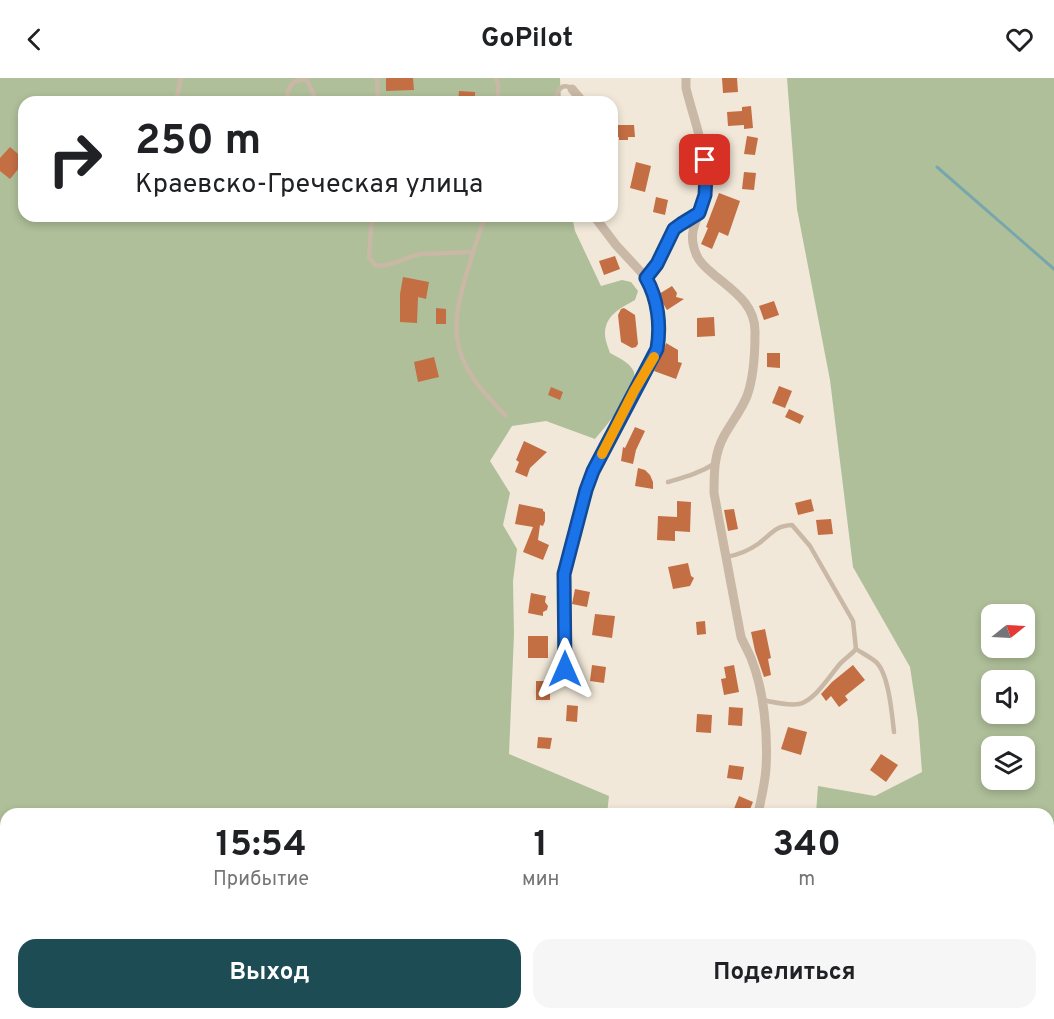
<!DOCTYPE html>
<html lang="ru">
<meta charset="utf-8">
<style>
:root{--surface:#fff;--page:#f6f6f6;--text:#202124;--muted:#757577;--accent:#1d4c55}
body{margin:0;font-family:Overpass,sans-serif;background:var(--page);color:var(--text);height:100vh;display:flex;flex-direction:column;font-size:22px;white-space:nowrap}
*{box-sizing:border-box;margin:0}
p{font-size:20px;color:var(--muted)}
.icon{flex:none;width:33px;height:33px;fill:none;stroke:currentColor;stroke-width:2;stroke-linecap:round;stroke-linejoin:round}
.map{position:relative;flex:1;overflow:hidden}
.sheet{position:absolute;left:0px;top:730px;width:1054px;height:212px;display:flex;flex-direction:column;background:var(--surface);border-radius:18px 18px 0 0;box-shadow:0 3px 9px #0003}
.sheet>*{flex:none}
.hud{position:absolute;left:18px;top:18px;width:600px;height:126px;border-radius:18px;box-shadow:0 3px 9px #0003;background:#fff;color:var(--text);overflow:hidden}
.needle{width:39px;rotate:72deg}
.fabs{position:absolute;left:981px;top:526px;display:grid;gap:12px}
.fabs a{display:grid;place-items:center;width:54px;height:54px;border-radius:12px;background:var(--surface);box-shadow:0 3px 9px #0003;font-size:30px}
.pin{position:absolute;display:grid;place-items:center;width:51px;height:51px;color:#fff;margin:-26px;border-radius:12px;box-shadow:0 3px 9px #0006}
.me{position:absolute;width:66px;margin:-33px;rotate:0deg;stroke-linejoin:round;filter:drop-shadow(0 0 4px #0008)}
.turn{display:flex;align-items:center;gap:21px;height:126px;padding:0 18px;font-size:27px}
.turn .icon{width:78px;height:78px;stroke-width:2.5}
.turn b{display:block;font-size:42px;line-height:51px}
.eta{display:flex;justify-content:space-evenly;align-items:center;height:102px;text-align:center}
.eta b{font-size:36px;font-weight:700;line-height:42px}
.cta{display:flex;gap:12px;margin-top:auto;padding:12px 18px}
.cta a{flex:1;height:69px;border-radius:18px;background:var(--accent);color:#fff;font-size:24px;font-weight:700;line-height:69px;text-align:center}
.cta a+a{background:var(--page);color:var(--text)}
header{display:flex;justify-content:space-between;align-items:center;height:78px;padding:0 18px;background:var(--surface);font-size:27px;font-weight:700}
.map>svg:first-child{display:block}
</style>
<header><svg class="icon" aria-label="back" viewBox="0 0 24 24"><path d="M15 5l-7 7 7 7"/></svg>GoPilot<svg class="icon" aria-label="heart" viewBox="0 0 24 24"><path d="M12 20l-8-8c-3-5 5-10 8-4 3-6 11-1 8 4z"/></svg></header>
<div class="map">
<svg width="1054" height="941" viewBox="0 0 1054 941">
<rect width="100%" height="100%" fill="#f1e8d9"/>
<!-- green -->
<g fill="#afbf99" fill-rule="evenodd">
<path d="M0,0H560L561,24H24V138H572L575,153L601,208L622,202L631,204L638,213L635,222C621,230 605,237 605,256C605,262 608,269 610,275C617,279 629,284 633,292C642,307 605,349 595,361L546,343L512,348L490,383L510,415L503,447L517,471L513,503L514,556L509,676L609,718L607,736H6V936H621L632,941H0Z"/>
<path d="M787,0H1054V784L1049,790L1048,736H816L818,708L875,718L922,694L918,642L910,589L853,489L830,302L797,131ZM992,537H1024V570H992ZM992,603H1024V636H992ZM992,669H1024V702H992Z"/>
<polygon points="1054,840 1054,941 999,941 1001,936 1048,936 1049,848"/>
<polygon points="791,936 963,936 962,941 789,941"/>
</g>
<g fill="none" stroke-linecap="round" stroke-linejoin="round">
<!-- stream -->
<polyline stroke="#78a6ad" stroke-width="3" points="937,89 1054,191"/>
</g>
<!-- building -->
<g fill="#c46e43">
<polygon points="386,0 413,0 414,12 386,13"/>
<polygon points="722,0 737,0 738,14 723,15"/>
<polygon points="459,13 475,14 475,24 458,24"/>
<polygon points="751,28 753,50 744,51 744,47 728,48 727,34 742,33 742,29"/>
<polygon points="613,47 634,47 635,59 628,59 628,62 619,62 619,59 614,59"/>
<polygon points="747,58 758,60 755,77 744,76"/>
<polygon points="10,69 24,81 24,84 10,101 0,93 0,80"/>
<polygon points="636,84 651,88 645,114 630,110"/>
<polygon points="744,94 756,95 754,112 742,111"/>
<polygon points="719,115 740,123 728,158 719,154 712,171 701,166 708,150 706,149"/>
<polygon points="656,119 668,122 665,137 653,134"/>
<polygon points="615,178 620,191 604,197 599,183"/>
<polygon points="403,199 429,204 426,221 418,219 417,245 400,244 400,216"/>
<polygon points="672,208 677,215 676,219 684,221 667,232 662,224 659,216"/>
<polygon points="774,223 779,237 764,242 759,228"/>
<polygon points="436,230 446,231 446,246 436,246"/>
<polygon points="624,230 635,237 638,266 636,269 632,270 621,264 618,237 621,231"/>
<polygon points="714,239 715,258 697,259 697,240"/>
<polygon points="666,265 678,272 678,284 682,285 676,301 654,293 663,274"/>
<polygon points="767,275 780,275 780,290 767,289"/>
<polygon points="434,279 439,299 418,304 414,284"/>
<polygon points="779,308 792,313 785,330 772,325"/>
<polygon points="551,309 563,314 560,322 548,317"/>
<polygon points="789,331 804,338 800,346 785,339"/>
<polygon points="635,349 645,353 636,372 633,386 621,383 623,369 625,370"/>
<polygon points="524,363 547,374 530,390 527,399 515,394 519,384 516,382"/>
<polygon points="638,390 645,392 650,397 653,404 653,411 635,408"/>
<polygon points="811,421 814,433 798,437 795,425"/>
<polygon points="677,423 691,424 690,454 675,453 675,463 657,462 658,438 677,439"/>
<polygon points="519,426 543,431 543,433 545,434 545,443 543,448 540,447 538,462 549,467 543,482 523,474 533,449 515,446"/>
<polygon points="734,431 738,451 728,453 724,432"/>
<polygon points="831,441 833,456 818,457 816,442"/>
<polygon points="688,485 691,498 694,500 690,508 673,511 668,489"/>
<polygon points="575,511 590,514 587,529 572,526"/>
<polygon points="531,515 546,518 545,524 548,528 547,532 543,534 543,538 528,535"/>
<polygon points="595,536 615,538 612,560 592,557"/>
<polygon points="705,543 706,556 697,557 696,544"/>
<polygon points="765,551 771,580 768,581 771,597 764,599 755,573 751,554"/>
<rect x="528" y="558" width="20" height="22"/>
<polygon points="592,587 606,589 604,605 590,603"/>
<polygon points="734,587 739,614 724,617 721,601 726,600 724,589"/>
<polygon points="853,587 865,602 845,618 848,622 839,629 831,618 826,623 821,616 832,604"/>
<rect x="536" y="603" width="14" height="19"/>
<polygon points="567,627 578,628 577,644 566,643"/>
<polygon points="729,629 743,630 742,648 728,647"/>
<polygon points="697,636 712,637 711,655 696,654"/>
<polygon points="788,649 807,654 801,677 781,671"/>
<polygon points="538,659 552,660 550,671 537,670"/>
<polygon points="881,676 898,687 886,704 870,692"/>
<polygon points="729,687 744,689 742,702 727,700"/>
<polygon points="739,718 753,724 748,736 732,736"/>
</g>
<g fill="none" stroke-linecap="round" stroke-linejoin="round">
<!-- service -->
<g stroke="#c8b8a5" stroke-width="4.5">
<polyline points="377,0 378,24"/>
<polyline points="496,0 498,6 498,24"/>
<polyline points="176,24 181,0"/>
<path d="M286,24C288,11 290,0 307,2L317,24"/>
<path d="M554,24C557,15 560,4 571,10"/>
<path d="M372,138L369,179L375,187C390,190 405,179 420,176L473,174L485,138"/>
<path d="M473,174C466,200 453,233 457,260C461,292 484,315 505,337"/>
<path d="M668,404C685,399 700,395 714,386"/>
<path d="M726,479C738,477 748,473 758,466C772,456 774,448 792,447L810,468L853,543L856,571C862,575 870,579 876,584C889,596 892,637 894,654"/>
<path d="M762,622C773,624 788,628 799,626C814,623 829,599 839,587C844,581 851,577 856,571"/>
<polyline points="1047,941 1054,928"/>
</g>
<!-- minor -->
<g stroke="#c8b8a5" stroke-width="9">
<path d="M686,0V10C693,40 712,87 705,117C700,141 685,152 697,178C700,185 706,190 712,195C732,212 756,226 755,255C755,276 754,299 747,318C741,333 731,345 724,358C714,376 714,395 714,415L741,559C744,566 748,573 751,580C764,612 768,657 766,690C765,706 761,721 758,736"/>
<polyline points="572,11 583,24"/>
<polyline points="646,200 657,186 674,151 680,146 699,135"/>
<polyline points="565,591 565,496 586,412 593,393 635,313 653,280 657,271 659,263 658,236 650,208 641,194 616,167 594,138"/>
</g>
<!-- trunk -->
<g stroke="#66564a" stroke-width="15">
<polyline points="1048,820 1054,812"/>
<polyline points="988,941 990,936"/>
</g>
</g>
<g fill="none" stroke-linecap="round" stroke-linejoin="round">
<!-- route casing -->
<g stroke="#114b97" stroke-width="15">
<path id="route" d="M565,591L564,496L586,412L593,393L657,271C661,247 658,221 646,200L657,186L674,151L681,146L699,135L705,117L706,97L705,82"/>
</g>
<!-- route -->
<use href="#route" stroke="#1a73e8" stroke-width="10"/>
<!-- slow -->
<polyline stroke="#f59e0b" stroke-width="10" points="602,376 634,313 654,279"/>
</g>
</svg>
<div class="fabs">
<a><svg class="needle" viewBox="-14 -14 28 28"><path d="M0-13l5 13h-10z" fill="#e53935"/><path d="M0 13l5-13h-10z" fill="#757577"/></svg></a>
<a><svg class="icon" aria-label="sound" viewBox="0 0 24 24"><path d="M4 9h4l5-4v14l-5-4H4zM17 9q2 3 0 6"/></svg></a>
<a><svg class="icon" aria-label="layers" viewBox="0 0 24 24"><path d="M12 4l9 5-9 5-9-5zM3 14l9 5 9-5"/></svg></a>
</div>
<div class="pin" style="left:705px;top:82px;background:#d93025"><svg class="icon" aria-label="arrive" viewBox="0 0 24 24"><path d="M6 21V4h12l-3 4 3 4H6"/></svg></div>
<svg class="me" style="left:565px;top:591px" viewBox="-20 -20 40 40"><path d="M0-17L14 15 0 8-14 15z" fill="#1a73e8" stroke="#fff" stroke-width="4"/></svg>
<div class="hud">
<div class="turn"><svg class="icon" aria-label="right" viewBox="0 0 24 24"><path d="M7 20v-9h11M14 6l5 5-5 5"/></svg><div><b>250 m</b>Краевско-Греческая улица</div></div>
</div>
<section class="sheet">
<div class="eta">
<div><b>15:54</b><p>Прибытие</p></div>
<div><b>1</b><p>мин</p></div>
<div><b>340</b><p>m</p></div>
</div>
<div class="cta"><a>Выход</a><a>Поделиться</a></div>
</section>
</div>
